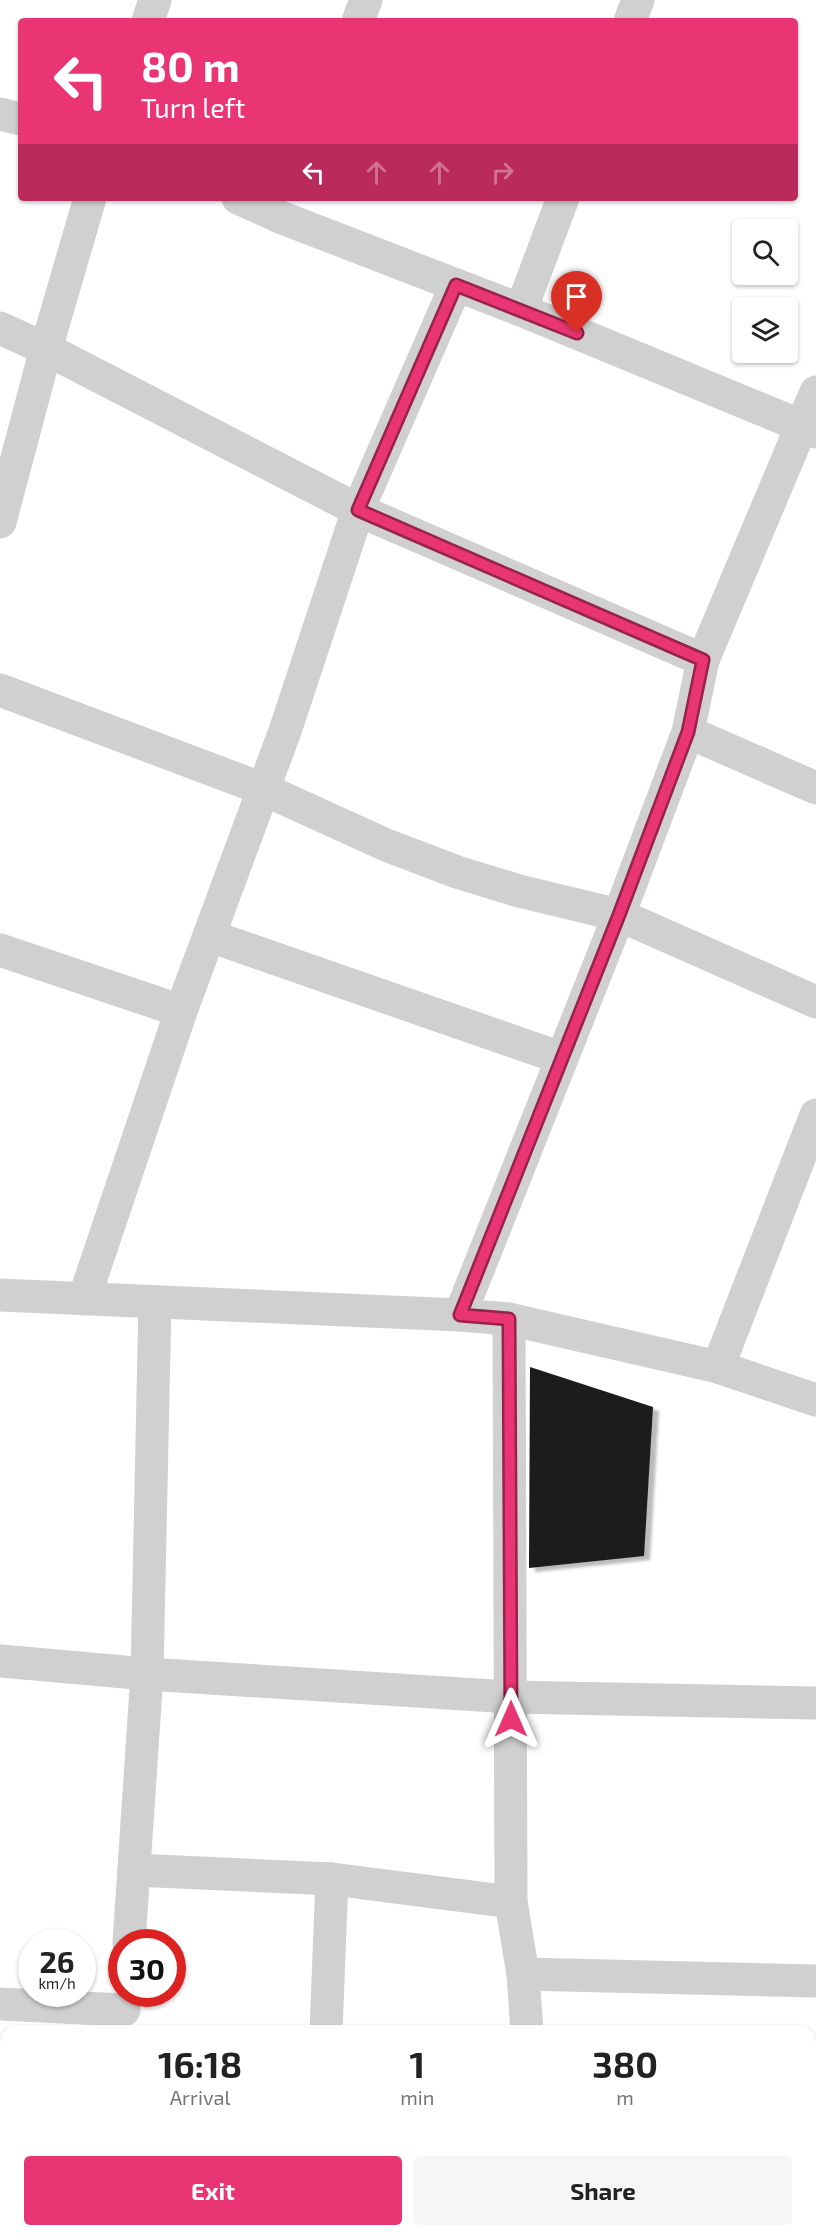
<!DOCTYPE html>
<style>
:root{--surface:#fff;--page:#f6f6f6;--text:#222;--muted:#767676;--accent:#e93573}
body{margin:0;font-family:"Exo 2",sans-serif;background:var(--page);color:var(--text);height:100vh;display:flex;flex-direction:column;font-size:22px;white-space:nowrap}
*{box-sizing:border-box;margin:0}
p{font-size:20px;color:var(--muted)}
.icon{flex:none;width:33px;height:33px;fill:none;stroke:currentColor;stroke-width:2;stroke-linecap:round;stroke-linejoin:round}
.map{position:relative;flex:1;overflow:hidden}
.drawer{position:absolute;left:0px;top:2025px;width:816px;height:212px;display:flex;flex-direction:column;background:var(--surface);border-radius:18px 18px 0 0;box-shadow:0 2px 4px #0004}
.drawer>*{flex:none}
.banner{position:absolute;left:18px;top:18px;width:780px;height:183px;border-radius:6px;box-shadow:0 2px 4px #0004;background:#e93573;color:#fff;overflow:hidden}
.controls{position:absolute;left:732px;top:219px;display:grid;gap:12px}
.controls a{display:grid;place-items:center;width:66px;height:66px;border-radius:6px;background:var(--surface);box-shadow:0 2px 4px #0004;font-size:30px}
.speed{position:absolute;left:18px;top:1929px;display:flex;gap:12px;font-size:30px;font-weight:700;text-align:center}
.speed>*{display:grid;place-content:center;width:78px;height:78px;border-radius:50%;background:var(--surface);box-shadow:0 2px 4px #0004;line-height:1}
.speed small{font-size:15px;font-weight:400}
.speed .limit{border:9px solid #d22;background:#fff;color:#111}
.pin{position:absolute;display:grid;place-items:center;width:51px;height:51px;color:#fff;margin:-62px -26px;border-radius:50% 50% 50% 0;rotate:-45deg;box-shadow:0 0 6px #0007}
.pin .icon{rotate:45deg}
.me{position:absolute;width:66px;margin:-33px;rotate:0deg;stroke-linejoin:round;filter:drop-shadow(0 0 4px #0008)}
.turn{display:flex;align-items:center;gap:21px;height:126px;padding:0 24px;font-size:27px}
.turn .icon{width:78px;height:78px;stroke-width:2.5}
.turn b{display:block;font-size:42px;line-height:51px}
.lanes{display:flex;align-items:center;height:57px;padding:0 24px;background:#0003;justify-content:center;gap:30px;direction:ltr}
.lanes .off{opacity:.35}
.eta{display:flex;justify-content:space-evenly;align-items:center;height:102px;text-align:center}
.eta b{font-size:36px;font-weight:700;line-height:42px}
.cta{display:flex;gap:12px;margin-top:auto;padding:12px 24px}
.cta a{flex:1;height:69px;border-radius:6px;background:var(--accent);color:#fff;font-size:24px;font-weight:700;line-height:69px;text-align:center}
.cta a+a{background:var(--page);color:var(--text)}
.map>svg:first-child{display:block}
</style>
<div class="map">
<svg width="816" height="2236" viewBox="0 0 816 2236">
<defs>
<filter id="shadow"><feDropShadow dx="6" dy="4" stdDeviation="1.5" flood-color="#0004"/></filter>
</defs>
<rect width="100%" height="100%" fill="#fff"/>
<!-- building -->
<polygon fill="#1a1a1a" filter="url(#shadow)" points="530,1367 653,1407 644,1556 529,1568"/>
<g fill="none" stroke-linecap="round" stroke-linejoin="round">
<!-- minor -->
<g stroke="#d0d0d0" stroke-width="33">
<polyline points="148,21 155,0"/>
<polyline points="358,21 366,0"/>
<polyline points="630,21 638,0"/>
<polyline points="0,114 21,119"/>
<polyline points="238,198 280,217 521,310 816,432"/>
<polyline points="521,310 563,198"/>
<polyline points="0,328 46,349 358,510 703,660"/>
<polyline points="0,522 46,349 90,198"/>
<polyline points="0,690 263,789 386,845 457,872 519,891 619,915 816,1002"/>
<polyline points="688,732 816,788"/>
<polyline points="210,936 561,1058"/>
<polyline points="0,950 181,1011"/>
<polyline points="0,1295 460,1315 509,1319 718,1367 816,1400"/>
<polyline points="84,1299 181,1011 285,731 358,510 456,285"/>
<polyline points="460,1315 619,915 688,732 703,660 816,392"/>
<polyline points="509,1319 511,1902 523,1974 527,2031"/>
<polyline points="718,1367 816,1115"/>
<polyline points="0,1661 147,1674 511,1697 816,1703"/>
<polyline points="134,1870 332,1879 511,1902"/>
<polyline points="129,1942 147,1674 155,1302"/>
<polyline points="523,1974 816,1981"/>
<polyline points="0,2004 124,2010"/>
<polyline points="326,2031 332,1879"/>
<polyline points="540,2230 541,2236"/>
<polyline points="112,2236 112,2230"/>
<polyline points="317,2236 318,2230"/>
</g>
</g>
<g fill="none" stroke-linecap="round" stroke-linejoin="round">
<!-- route casing -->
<g stroke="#97224b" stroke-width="15">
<polyline id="route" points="511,1719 509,1319 460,1315 619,915 688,732 703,660 358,510 456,285 577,333"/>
</g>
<!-- route -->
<use href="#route" stroke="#e93573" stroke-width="10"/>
</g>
</svg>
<div class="controls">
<a><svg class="icon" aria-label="search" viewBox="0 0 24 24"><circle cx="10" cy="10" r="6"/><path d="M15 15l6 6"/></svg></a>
<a><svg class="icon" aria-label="layers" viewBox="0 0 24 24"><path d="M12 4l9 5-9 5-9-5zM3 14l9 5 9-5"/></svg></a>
</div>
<div class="speed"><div>26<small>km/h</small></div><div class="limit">30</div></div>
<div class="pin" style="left:577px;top:333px;background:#d93025"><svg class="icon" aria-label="arrive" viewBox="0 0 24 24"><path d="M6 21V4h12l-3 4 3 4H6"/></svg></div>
<svg class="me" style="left:511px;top:1719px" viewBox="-20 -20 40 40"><path d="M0-17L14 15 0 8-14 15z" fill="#e93573" stroke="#fff" stroke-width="4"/></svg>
<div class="banner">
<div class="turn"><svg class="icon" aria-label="left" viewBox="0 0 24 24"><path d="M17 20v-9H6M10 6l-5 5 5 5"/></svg><div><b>80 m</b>Turn left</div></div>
<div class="lanes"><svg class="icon" aria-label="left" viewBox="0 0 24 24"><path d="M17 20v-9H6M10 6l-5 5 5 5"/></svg><svg class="icon off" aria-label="ahead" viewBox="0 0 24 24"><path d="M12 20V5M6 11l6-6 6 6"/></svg><svg class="icon off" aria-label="ahead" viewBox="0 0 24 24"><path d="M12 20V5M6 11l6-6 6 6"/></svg><svg class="icon off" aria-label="right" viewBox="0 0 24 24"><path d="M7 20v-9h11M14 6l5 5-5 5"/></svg></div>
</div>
<section class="drawer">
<div class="eta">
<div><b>16:18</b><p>Arrival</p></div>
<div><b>1</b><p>min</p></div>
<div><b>380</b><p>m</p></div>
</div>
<div class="cta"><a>Exit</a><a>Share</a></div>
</section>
</div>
